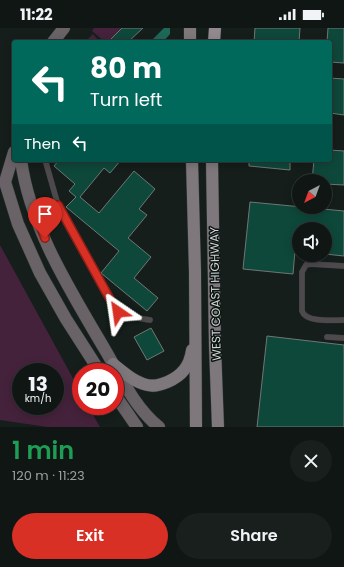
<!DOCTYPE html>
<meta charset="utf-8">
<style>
:root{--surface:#101614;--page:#191f1d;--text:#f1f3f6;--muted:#9c9fa0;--line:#303534;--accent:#d93025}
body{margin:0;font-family:Poppins,sans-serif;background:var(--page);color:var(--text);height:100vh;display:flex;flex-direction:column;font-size:15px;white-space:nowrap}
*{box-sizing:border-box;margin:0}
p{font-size:13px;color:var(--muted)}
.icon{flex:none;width:22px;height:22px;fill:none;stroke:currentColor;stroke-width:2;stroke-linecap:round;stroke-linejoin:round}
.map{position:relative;height:399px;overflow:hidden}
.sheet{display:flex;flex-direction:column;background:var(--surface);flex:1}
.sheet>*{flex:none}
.guide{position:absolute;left:12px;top:12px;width:320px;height:122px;border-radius:4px;box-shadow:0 2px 10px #0003,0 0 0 1px var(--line);background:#00695c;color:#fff;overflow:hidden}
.needle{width:26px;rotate:221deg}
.tools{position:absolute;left:292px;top:146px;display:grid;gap:8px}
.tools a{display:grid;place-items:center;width:40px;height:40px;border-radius:50%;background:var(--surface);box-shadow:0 2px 10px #0003,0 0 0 1px var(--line);font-size:20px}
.speed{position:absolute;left:12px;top:335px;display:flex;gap:8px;font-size:20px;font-weight:700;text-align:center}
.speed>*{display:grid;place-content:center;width:52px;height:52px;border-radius:50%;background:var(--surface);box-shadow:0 2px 10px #0003,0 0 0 1px var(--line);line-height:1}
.speed small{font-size:10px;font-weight:400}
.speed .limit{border:6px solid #d22;background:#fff;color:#111}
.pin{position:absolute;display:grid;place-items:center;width:34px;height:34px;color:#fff;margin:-41px -17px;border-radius:50% 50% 50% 0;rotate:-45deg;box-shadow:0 0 4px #0007}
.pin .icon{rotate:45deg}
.me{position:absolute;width:44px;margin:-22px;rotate:328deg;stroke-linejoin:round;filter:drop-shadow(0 0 3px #0008)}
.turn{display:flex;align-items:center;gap:14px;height:84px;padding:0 12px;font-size:18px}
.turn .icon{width:52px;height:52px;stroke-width:2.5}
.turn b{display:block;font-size:28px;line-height:34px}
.then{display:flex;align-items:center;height:38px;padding:0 12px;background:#0003;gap:8px;font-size:15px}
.round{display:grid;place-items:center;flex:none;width:42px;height:42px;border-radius:21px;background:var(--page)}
.summary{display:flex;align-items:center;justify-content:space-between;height:68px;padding:0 12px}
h1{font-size:24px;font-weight:600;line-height:30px;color:#1e9e55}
.action{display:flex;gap:8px;margin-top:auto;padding:8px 12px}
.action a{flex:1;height:46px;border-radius:24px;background:var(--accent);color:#fff;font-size:16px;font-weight:600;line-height:46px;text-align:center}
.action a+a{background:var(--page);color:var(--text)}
.status{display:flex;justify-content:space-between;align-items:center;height:28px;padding:0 20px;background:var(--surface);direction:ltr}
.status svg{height:11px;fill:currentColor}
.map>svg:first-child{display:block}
</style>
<div class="status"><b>11:22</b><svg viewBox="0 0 49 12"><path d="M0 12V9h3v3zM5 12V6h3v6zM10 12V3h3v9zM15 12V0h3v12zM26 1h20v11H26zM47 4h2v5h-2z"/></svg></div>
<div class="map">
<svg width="344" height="399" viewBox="0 0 344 399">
<rect width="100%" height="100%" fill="#151e1b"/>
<!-- green -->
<g fill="#44223b" fill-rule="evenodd">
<polygon points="94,0 125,0 113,14 105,14 92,3"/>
<polygon points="93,6 100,14 85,14"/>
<path d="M0,217L81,365V378H88L100,399H47L0,392ZM21,344H55V378H21Z"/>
</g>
<!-- water -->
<polygon fill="#1e6857" points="164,0 170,0 170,6 163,14 150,14"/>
<!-- building -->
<g fill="#0e483b" stroke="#6e7875">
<polygon points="122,0 143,0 128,14 108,14"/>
<polygon points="255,0 300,0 299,14 254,14"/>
<polygon points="328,0 344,0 344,35 330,34 330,14 327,14"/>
<polygon points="330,50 344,51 344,87 330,85"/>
<polygon points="330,122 344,123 344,157 325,156 325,153 312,153 314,132 330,132"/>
<polygon points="59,132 121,132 110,145 104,140 80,169 99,185 134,143 155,161 139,181 147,187 128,210 151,229 134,250 158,270 147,283 101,245 119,223 66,179 76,169 69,163 75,156 54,138"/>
<polygon points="249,132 290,132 290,142 249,138"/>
<polygon points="250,174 344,183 344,228 325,226 325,201 299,201 299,223 295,223 293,246 243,241"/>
<polygon points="151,300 164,323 147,332 134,309"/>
<polygon points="267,308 344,317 344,399 257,399"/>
</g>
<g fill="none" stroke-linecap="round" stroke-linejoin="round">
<!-- lane casing -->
<g stroke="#2f3835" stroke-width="6">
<g id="lane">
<polyline points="46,135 58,177 116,282 125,288 150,292"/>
<polyline points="35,184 58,177"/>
<path d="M344,238L310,236L306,237L302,244V283C306,295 333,292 344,292"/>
<polyline points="327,309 344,310"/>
</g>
</g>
<!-- secondary casing -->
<g stroke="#2f3835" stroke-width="13">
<g id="secondary">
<polyline points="53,14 64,0"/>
<polyline points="14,124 5,154 18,196 40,245 66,291 100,344"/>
<path d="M21,132C30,199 70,262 104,320C120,347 134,379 159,399"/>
<polyline points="115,367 137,399"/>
</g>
</g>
<!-- primary casing -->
<g stroke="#2f3835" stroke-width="13">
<g id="primary">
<polyline points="190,0 190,14"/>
<polyline points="192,132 195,244 196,399"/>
<polyline points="212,132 215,318 218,399"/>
<path d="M113,336C123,344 134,354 147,357C159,360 177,351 184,342C189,336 191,329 192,322"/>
</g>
</g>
<!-- highway casing -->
<g stroke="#2f3835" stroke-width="13">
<polyline id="highway" points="214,14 215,0"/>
</g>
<!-- lane -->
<use href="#lane" stroke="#4d494c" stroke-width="5.5"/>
<!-- secondary -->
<use href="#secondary" stroke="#696367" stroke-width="12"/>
<!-- primary -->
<use href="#primary" stroke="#7e777c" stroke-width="12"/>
<!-- highway -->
<use href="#highway" stroke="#91898f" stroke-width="12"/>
</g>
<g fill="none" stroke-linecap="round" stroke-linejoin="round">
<!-- route casing -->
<g stroke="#8d1f18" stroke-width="10">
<polyline id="route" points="45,210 35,184 58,177 116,282 118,284"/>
</g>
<!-- route -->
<use href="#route" stroke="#d93025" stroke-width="7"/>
</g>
<g text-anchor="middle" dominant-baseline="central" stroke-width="3" stroke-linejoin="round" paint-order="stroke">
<!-- street labels -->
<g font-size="12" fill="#d1d7d5" stroke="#0d1512">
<text transform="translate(215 266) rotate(-91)">WEST COAST HIGHWAY</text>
</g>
</g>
</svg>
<div class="tools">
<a><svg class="needle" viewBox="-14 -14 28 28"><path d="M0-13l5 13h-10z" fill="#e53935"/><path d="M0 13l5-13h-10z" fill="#9c9fa0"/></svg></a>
<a><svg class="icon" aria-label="sound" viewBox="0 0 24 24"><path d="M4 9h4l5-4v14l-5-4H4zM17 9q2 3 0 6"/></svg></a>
</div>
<div class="speed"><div>13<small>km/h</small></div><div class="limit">20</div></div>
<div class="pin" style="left:45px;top:210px;background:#d93025"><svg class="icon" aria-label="arrive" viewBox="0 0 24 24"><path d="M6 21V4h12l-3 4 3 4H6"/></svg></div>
<svg class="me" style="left:118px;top:284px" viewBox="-20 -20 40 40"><path d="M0-17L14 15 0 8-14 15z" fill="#d93025" stroke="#fff" stroke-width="4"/></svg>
<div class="guide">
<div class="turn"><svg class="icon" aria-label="left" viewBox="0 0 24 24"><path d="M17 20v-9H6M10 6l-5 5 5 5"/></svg><div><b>80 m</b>Turn left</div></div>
<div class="then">Then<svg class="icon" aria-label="left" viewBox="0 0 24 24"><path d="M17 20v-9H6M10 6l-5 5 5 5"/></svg></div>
</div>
</div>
<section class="sheet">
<div class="summary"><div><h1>1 min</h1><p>120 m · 11:23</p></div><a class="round"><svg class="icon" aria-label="close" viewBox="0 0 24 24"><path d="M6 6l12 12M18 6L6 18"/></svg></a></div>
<div class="action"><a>Exit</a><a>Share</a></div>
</section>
